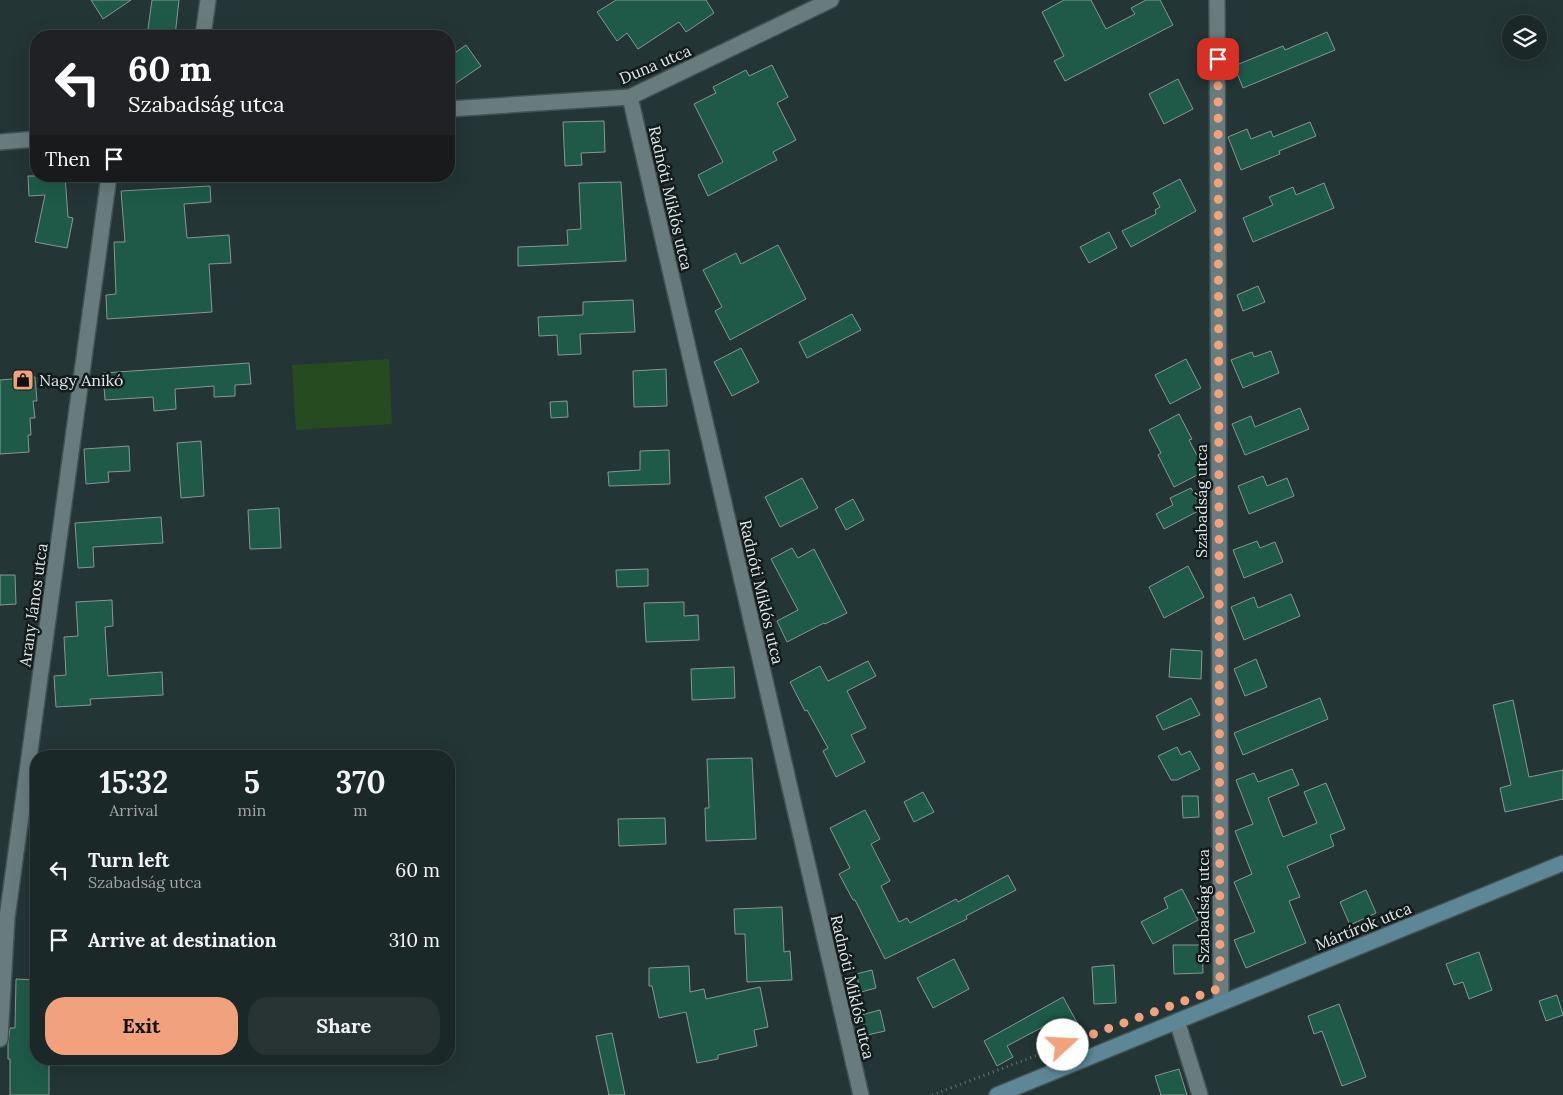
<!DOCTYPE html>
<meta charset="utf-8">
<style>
:root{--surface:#1b2828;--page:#283434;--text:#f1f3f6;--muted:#a0a6a8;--line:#394445;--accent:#f1a17c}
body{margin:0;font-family:Lora,serif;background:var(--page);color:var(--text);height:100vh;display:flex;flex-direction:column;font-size:19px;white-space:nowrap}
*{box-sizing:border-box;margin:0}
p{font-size:16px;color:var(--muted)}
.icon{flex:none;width:28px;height:28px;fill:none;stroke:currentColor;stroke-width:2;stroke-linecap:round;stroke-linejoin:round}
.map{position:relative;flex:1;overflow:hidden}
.sheet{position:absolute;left:30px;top:750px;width:425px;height:315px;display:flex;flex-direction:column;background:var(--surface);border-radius:20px;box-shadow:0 5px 20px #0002,0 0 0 1px var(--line)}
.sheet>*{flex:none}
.hud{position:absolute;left:30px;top:30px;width:425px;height:152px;border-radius:20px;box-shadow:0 5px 20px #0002,0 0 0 1px var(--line);background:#202124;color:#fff;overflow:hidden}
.controls{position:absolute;left:1502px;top:15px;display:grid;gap:10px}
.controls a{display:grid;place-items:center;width:45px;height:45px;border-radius:50%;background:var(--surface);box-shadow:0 5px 20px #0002,0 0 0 1px var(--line);font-size:25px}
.pin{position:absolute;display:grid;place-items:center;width:42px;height:42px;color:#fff;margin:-21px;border-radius:10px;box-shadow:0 2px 8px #0006}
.me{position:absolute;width:55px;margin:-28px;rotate:70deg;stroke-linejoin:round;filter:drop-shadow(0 0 4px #0008)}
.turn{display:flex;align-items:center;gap:18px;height:105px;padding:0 15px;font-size:22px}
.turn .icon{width:65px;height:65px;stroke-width:2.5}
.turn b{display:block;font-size:35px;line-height:42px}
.then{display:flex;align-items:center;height:48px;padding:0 15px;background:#0003;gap:10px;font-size:19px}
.eta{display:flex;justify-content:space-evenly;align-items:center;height:85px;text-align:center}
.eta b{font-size:30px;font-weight:800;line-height:35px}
.primary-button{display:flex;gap:10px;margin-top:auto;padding:10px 15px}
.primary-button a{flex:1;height:58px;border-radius:20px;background:var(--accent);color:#111;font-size:20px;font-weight:800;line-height:58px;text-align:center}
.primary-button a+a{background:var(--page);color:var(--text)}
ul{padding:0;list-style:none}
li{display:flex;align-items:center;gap:15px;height:70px;padding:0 15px}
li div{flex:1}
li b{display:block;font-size:19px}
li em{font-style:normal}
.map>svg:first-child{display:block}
</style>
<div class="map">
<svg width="1563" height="1095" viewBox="0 0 1563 1095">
<rect width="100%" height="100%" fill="#243536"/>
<!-- green -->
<polygon fill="#274b20" points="389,359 392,424 296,430 292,365"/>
<!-- building -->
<g fill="#1f5a49" stroke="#869791">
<polygon points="91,0 131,0 103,19"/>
<polygon points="152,0 179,0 175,36 147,36"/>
<polygon points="616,0 706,0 714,13 686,32 679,22 638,49 627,33 617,41 597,12"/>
<polygon points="1064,0 1091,0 1106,29 1135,14 1131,8 1146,0 1160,0 1173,25 1065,81 1054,61 1064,56 1042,12"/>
<polygon points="1327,32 1335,50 1243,88 1234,66 1283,46 1285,50"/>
<polygon points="466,45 481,66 449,88 449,57"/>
<polygon points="772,65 788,97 777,103 796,140 773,152 777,160 708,196 698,175 723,162 694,104 716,93 713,87 746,70 749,76"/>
<polygon points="1178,79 1193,109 1164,124 1149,94"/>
<polygon points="604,121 605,152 581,153 582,165 565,166 563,122"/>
<polygon points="1310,122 1316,136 1279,151 1280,154 1241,170 1228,137 1247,129 1251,139 1271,131 1273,137"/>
<polygon points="28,176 65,176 68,217 73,218 67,248 35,242 45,195 29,196"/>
<polygon points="1180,179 1196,211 1131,247 1122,231 1156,214 1155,210 1160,207 1153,193"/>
<polygon points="621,182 626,261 518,266 518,247 568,245 567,230 581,229 579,183"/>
<polygon points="1324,183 1334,208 1253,242 1243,218 1273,205 1269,197 1293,187 1296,195"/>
<polygon points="210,186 211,202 184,204 187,238 229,235 231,263 209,264 212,312 107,319 106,295 116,294 114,242 125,242 121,191"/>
<polygon points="1109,232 1117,248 1089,263 1080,247"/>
<polygon points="778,245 806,299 730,340 715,311 722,307 703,270 736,253 741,264"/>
<polygon points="1258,286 1265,302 1243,311 1237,295"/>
<polygon points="633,300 635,332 580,334 581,354 558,355 557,335 539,336 538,317 583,315 583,302"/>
<polygon points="852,314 861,330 807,358 799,342"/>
<polygon points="741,348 759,382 732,396 714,362"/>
<polygon points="1271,351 1279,373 1243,388 1231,360 1252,352 1254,357"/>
<polygon points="1186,359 1201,388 1170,404 1155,375"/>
<polygon points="249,363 251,384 235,385 235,396 214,397 214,386 175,389 176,409 154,411 153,397 105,400 103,373"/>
<polygon points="666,369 667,406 634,407 633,371"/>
<polygon points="35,377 37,401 33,401 35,418 30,418 31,435 28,435 29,452 0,454 0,380"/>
<polygon points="567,401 568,417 551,418 550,402"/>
<polygon points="1300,408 1309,429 1245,455 1232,424 1251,416 1255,427"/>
<polygon points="1179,414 1192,439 1189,440 1205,471 1174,487 1158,455 1161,453 1149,430"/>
<polygon points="201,441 204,496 181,498 177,443"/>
<polygon points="129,446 130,471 108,472 109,482 86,484 84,449"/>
<polygon points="669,450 670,484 609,486 608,472 640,470 640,451"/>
<polygon points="1263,476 1267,486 1287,478 1294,496 1249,514 1238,486"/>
<polygon points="802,478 818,508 780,527 765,497"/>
<polygon points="1191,488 1202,509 1164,529 1156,514 1173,505 1170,498"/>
<polygon points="853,499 864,520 846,530 835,509"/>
<polygon points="279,508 281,548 250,549 248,510"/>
<polygon points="161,517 163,543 93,547 94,567 78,568 75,523"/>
<polygon points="1257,541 1260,548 1275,542 1283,562 1244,578 1233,550"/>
<polygon points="792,548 798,558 814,549 847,613 825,624 824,623 787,642 777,621 798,610 771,559"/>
<polygon points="1188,566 1204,597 1164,618 1149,587"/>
<polygon points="648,569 648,586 617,587 616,570"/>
<polygon points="0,575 15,575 16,604 0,605"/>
<polygon points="1291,594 1300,616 1244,640 1231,607 1254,597 1258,608"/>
<polygon points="112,600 113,626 105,627 108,676 162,672 163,695 90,699 91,705 56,707 54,676 66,675 64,637 78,636 76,602"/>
<polygon points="684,602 684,616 698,615 699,640 646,642 644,603"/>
<polygon points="1171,649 1202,651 1201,679 1169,677"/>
<polygon points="1256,659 1267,687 1245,696 1234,669"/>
<polygon points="868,661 876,676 847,691 866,728 851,735 865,762 836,777 823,751 828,748 807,710 805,711 790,682 820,666 828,681"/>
<polygon points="734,667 735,698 692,700 691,669"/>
<polygon points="1191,698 1200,715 1163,730 1156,716"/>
<polygon points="1320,698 1328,719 1243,755 1234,733"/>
<polygon points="1513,700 1529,777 1563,770 1563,799 1505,812 1500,788 1511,785 1493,705"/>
<polygon points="1177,747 1181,755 1190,751 1200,769 1177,780 1171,780 1158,756"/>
<polygon points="752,758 756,839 706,841 705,808 709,808 707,759"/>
<polygon points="1292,769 1299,785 1268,798 1283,837 1317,823 1304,792 1326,783 1345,829 1330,835 1334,846 1287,866 1300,897 1289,901 1306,943 1246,968 1234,940 1255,932 1234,882 1252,874 1235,831 1253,824 1236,780 1254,773 1258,782"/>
<polygon points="923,792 934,812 914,822 904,802"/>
<polygon points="1182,796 1198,796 1199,817 1183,818"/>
<polygon points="865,810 880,839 871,844 890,881 881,886 899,922 907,918 910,923 956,899 958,902 1008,875 1016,890 966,916 967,919 885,959 855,900 853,900 839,874 850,868 830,828"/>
<polygon points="665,818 666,844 619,846 618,819"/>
<polygon points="1182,889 1198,920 1153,944 1141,922 1168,908 1164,898"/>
<polygon points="1366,890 1376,913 1350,925 1340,902"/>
<polygon points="782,907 784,952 790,951 792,980 747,982 745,934 735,934 734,909"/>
<polygon points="1173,945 1202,945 1203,973 1174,974"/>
<polygon points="1479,952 1492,990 1469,999 1463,982 1454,985 1446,964"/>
<polygon points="954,959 969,989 933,1008 917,978"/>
<polygon points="1114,965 1116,1003 1094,1004 1092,967"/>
<polygon points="689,966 690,992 704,989 706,999 760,987 768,1027 754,1030 757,1046 718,1055 718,1059 697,1063 686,1012 659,1018 652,986 649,986 649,968"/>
<polygon points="872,970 876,988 861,992 856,974"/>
<polygon points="16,979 36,980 36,1059 49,1059 49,1095 10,1095 10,1059 8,1059 8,1044 10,1028 15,1028"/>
<polygon points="1557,995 1563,1015 1546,1021 1539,1001"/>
<polygon points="1063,997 1080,1028 1061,1038 1052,1022 1007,1046 1013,1057 997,1066 984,1041"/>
<polygon points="1339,1004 1366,1077 1342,1086 1322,1031 1314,1034 1308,1016"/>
<polygon points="880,1010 885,1031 867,1035 861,1015"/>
<polygon points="612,1033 625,1095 609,1095 596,1036"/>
<polygon points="1179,1069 1187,1095 1161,1095 1155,1076"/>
</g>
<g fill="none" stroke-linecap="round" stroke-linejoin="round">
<!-- street casing -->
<g stroke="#425153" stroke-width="18">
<g id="street">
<polyline points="1217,0 1221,1003"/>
<polyline points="203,36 208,0"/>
<polyline points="630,97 861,1095"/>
<polyline points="449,109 630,97 831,0"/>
<polyline points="0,142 36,139"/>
<polyline points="1177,1021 1200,1095"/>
<polyline points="0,1039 7,918 109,176"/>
</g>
</g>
<!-- secondary casing -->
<g stroke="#425153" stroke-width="18">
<polyline id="secondary" points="997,1095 1563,863"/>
</g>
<!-- path -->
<polyline stroke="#657475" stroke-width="3" stroke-dasharray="1 4" stroke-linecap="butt" points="932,1095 1096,1033"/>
<!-- street -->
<use href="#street" stroke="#687b7d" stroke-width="15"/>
<!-- secondary -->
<use href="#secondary" stroke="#5d8797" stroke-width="15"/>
</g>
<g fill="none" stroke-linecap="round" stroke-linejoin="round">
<!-- route -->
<polyline stroke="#f1a17c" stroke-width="9" stroke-dasharray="0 16.2" points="1063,1045 1220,988 1218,59"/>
</g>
<!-- icons -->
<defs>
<g id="shop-square" transform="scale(1.125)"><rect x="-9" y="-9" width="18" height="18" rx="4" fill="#f1a17c" stroke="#131b1b"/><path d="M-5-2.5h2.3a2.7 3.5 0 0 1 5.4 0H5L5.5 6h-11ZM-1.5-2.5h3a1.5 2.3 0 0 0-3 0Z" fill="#111"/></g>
</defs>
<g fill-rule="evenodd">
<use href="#shop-square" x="23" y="380"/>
</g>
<g text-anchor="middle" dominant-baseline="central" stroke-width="5" stroke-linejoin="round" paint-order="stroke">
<!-- street labels -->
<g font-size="16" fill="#dde8e9" stroke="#131b1b">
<text transform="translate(655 64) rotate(-23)">Duna utca</text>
<text transform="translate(671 198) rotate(77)">Radnóti Miklós utca</text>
<text transform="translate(1201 501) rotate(-90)">Szabadság utca</text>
<text transform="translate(762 592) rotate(77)">Radnóti Miklós utca</text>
<text transform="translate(33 605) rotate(-82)">Arany János utca</text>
<text transform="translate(1203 906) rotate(-90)">Szabadság utca</text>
<text transform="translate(1363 926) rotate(-22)">Mártírok utca</text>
<text transform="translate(853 987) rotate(77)">Radnóti Miklós utca</text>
</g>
<!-- poi labels -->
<g font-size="16" fill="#dde8e9" stroke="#131b1b" text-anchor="start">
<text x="39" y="380">Nagy Anikó</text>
</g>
</g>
</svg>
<div class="controls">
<a><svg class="icon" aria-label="layers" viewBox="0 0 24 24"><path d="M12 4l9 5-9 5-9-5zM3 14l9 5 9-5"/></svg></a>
</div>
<div class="pin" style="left:1218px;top:59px;background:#d93025"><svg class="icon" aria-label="arrive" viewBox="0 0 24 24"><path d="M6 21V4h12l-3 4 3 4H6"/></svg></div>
<svg class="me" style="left:1063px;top:1045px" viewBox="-20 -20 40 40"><circle r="19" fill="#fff"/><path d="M0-13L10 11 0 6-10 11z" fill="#f1a17c"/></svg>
<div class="hud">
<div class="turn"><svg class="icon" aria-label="left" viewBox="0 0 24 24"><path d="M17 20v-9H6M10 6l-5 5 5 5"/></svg><div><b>60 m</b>Szabadság utca</div></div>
<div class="then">Then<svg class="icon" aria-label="arrive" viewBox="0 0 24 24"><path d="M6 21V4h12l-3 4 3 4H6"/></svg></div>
</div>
<section class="sheet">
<div class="eta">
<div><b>15:32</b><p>Arrival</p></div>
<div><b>5</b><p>min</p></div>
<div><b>370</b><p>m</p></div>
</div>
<ul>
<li><svg class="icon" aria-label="left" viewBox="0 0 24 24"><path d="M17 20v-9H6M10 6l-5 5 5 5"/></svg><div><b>Turn left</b><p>Szabadság utca</p></div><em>60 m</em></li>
<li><svg class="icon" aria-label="arrive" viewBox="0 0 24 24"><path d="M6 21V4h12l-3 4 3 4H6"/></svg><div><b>Arrive at destination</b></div><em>310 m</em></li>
</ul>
<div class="primary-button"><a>Exit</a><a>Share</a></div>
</section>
</div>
